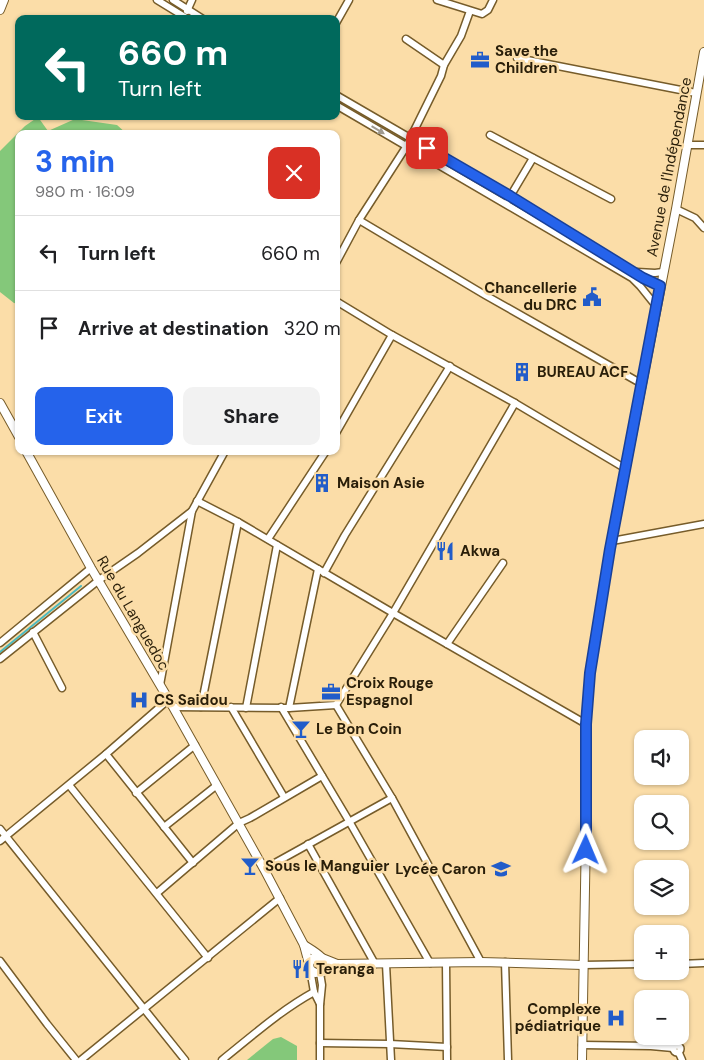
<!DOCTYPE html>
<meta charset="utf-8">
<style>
:root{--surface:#fff;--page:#f2f2f2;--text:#202124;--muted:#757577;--line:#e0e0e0;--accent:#2563eb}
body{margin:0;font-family:"DM Sans",sans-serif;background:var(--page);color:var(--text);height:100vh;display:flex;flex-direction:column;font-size:19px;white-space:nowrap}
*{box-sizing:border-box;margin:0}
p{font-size:16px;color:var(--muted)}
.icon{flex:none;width:28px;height:28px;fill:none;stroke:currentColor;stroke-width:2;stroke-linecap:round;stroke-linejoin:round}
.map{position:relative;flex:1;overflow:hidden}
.panel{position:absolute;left:15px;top:130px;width:325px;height:325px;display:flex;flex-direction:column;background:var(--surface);border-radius:10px;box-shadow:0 1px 4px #0004}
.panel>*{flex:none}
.top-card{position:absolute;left:15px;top:15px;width:325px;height:105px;border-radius:10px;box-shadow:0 1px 4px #0004;background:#00695c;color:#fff;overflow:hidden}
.tools{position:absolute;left:634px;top:730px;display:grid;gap:10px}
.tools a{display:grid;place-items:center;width:55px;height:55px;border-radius:10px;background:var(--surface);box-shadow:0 1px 4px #0004;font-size:25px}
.pin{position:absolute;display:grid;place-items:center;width:42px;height:42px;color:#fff;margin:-21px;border-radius:10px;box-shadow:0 2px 8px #0006}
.me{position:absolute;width:55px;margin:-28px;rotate:1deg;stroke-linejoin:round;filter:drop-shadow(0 0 4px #0008)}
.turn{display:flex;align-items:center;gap:18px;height:105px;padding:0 20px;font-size:22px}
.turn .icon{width:65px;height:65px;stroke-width:2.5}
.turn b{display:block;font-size:35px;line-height:42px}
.round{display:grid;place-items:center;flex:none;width:52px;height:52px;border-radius:10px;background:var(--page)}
.summary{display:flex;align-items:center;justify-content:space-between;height:85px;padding:0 20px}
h1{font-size:30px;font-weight:700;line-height:38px;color:var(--accent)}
.cta{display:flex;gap:10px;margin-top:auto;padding:10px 20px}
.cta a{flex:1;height:58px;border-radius:10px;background:var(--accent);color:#fff;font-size:20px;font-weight:700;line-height:58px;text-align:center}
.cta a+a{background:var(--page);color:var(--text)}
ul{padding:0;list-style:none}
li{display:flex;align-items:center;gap:15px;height:75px;padding:0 20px;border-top:1px solid var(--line)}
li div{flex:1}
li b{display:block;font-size:19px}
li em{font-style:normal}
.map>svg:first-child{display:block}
</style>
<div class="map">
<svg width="704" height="1060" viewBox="0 0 704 1060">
<rect width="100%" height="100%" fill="#fbdda8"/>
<!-- green -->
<g fill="#84c87a">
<polygon points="79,116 82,116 82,120 117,125 127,134 19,134 19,304 14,303 0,292 0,151 25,126 38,117 48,131 75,119 78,120"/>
<polygon points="281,1037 297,1046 297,1060 247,1060 273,1039"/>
</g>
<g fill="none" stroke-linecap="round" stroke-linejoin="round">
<!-- stream -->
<polyline stroke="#4bbac1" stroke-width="2" points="0,652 81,586"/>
<!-- minor casing -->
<g stroke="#765c2a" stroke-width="9">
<g id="minor">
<polyline points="157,0 188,19"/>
<polyline points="173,0 203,19"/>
<polyline points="437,0 482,14 488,10 493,0"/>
<polyline points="187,11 192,0"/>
<polyline points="336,23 349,0"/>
<polyline points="406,39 444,65"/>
<polyline points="517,58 696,93"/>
<polyline points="336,95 510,196 643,278 660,286"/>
<polyline points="336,105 632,278 640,286 656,306"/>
<polyline points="490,135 611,199"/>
<polyline points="687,145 704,145"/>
<polyline points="508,200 533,158"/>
<polyline points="676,209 695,218 704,228"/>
<polyline points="359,220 485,295 642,384"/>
<polyline points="336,263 359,220 406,147 441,76 444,65 461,36 470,11"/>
<polyline points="637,272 655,273 663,272"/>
<polyline points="336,301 392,335 515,403 626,469"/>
<polyline points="336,433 392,335"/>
<polyline points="197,501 238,522 393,613 586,724"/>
<polyline points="268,539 326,451"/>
<polyline points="612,541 704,524"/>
<polyline points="324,573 345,535 450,366"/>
<polyline points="33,632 62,688"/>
<polyline points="0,643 91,568"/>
<polyline points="447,644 503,563"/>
<polyline points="0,659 99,580 138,553 192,511"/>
<polyline points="160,685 192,511 225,451"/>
<polyline points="336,705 393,613 515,403"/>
<polyline points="336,705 392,798 481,962"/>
<polyline points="173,707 289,708 336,705"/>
<polyline points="201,707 238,522"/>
<polyline points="231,707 284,797"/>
<polyline points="281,707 349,821 430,963"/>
<polyline points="246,708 277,545"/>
<polyline points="289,708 318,569"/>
<polyline points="106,754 193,863"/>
<polyline points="69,785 208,958"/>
<polyline points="136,793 195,745"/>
<polyline points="164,827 217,785"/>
<polyline points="0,829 185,1060"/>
<polyline points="0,841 106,754 168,700"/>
<polyline points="308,844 375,964"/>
<polyline points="264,869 392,798"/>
<polyline points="157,893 239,823 250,818 322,776"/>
<polyline points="0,961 47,1024 76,1060"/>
<polyline points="505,962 508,1060"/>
<polyline points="446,963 447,1060"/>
<polyline points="386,964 391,1060"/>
<polyline points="680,964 704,963"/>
<polyline points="583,965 642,964"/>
<polyline points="310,969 314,992 320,1004"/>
<polyline points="320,1043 390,1044 447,1047"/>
<polyline points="582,1045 651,1046 673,1048"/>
<circle cx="677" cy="1049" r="3.5"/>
<polyline points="679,1053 682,1060"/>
<polyline points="81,1060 280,898"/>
<path d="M222,1060C252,1036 281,1010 314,992"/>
<polyline points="320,1060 320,1005 322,985 320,973"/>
</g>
</g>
<!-- major casing -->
<g stroke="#765c2a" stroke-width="10">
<g id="major">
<polyline points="0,10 4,0"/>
<polyline points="0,403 19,437"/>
<polyline points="26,451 91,568 173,707 264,869 304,945 309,964"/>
<path d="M304,945C313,951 332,960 323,972L315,973L310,969L309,964L312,959L320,957"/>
<polyline points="322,958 337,964 481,962 583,965"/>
<polyline points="582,1060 586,831 586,724 590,673 610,549 676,209 704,52"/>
</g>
</g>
<!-- minor -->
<use href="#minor" stroke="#fff" stroke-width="6"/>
<!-- major -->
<use href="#major" stroke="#fff" stroke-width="8"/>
</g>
<!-- one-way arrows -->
<defs><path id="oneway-solid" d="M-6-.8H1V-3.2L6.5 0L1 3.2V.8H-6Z" transform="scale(1.25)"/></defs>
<use fill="#9f9a90" href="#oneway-solid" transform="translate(378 130) rotate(31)"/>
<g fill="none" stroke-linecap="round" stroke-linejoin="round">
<!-- route casing -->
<g stroke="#184099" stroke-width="12">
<polyline id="route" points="427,148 510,196 643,278 660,286 610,549 590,673 586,724 586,850"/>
</g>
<!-- route -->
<use href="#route" stroke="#2563eb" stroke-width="9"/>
</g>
<!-- icons -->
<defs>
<g id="office-bare" transform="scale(1.5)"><path d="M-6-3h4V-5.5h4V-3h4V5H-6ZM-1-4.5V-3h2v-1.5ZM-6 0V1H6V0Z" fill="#215cc9" stroke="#fbdda8" stroke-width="2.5" paint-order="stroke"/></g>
<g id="civic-bare" transform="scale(1.5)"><path d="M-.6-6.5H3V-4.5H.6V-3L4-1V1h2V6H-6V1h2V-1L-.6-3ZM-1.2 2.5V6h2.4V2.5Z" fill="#215cc9" stroke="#fbdda8" stroke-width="2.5" paint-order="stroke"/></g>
<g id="building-bare" transform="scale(1.5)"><path d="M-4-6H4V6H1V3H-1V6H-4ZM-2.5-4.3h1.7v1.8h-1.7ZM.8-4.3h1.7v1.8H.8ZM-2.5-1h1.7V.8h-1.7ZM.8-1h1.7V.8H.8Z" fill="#215cc9" stroke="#fbdda8" stroke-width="2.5" paint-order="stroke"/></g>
<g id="restaurant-bare" transform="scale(1.5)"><path d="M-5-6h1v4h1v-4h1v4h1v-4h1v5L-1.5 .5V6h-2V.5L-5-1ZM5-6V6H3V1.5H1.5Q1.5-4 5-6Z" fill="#215cc9" stroke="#fbdda8" stroke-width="2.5" paint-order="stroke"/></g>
<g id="hospital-bare" transform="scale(1.5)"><path d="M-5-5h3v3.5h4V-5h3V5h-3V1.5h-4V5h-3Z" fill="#215cc9" stroke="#fbdda8" stroke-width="2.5" paint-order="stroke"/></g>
<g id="bar-bare" transform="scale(1.5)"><path d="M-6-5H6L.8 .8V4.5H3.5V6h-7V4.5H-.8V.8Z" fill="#215cc9" stroke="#fbdda8" stroke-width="2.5" paint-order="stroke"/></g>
<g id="school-bare" transform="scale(1.5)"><path d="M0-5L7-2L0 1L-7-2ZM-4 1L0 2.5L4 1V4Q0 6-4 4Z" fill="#215cc9" stroke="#fbdda8" stroke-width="2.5" paint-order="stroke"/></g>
</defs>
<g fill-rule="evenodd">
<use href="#office-bare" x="480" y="60"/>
<use href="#civic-bare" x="592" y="297"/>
<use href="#building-bare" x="522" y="372"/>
<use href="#building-bare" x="322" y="483"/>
<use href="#restaurant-bare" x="445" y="551"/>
<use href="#office-bare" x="331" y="692"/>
<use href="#hospital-bare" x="139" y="700"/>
<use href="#bar-bare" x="301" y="729"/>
<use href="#bar-bare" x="250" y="866"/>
<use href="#school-bare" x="501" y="869"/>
<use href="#restaurant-bare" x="301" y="969"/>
<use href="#hospital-bare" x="616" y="1018"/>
</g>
<g text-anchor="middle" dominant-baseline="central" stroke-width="5" stroke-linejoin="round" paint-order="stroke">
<!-- poi labels -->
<g font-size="15" font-weight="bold" fill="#291e09" stroke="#fbdda8" text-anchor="start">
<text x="495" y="51">Save the<tspan x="495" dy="17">Children</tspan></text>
<text x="577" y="288" text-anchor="end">Chancellerie<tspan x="577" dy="17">du DRC</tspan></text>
<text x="537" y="372">BUREAU ACF</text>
<text x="337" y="483">Maison Asie</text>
<text x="460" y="551">Akwa</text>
<text x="346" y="683">Croix Rouge<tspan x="346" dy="17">Espagnol</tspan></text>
<text x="154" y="700">CS Saidou</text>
<text x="316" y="729">Le Bon Coin</text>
<text x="265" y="866">Sous le Manguier</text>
<text x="486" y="869" text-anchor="end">Lycée Caron</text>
<text x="316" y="969">Teranga</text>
<text x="601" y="1009" text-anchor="end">Complexe<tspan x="601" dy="17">pédiatrique</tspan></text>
</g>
<!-- street labels -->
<g font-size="15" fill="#291e09" stroke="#fbdda8">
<text transform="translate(669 167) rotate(-79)">Avenue de l'Indépendance</text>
<text transform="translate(133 613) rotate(60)">Rue du Languedoc</text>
</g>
</g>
</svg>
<div class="tools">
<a><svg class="icon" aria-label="sound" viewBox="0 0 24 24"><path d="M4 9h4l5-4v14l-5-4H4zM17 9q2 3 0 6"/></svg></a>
<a><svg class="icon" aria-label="search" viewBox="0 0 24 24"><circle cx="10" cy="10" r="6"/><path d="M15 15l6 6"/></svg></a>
<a><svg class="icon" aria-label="layers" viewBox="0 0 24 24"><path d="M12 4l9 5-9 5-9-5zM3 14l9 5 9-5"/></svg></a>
<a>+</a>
<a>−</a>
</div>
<div class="pin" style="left:427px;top:148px;background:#d93025"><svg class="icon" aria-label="arrive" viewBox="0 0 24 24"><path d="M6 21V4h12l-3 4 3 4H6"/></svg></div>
<svg class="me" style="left:586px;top:850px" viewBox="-20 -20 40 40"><path d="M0-17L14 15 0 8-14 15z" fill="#2563eb" stroke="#fff" stroke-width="4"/></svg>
<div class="top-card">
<div class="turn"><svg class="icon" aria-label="left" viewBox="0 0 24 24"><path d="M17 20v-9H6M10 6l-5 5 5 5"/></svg><div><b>660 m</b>Turn left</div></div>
</div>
<section class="panel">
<div class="summary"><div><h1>3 min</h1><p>980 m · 16:09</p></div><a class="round" style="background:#d93025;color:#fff"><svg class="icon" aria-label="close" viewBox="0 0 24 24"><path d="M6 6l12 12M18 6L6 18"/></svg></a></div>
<ul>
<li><svg class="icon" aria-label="left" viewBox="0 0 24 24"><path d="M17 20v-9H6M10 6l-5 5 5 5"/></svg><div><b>Turn left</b></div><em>660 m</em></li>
<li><svg class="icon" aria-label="arrive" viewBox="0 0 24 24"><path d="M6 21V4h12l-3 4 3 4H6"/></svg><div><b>Arrive at destination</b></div><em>320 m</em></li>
</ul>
<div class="cta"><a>Exit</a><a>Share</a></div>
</section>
</div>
